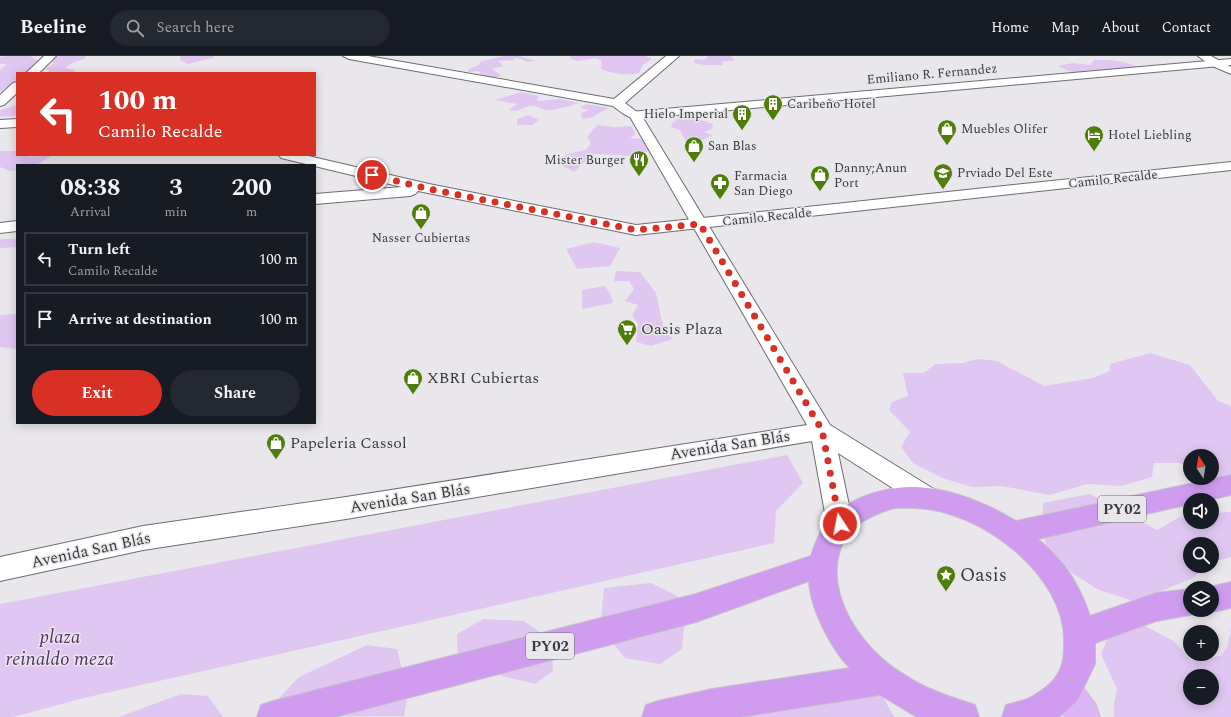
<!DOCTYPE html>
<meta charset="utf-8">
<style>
:root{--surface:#171b24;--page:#242831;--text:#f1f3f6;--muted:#9ea1a6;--line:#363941;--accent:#d93025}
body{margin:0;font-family:Spectral,serif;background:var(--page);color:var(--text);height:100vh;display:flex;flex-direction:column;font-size:15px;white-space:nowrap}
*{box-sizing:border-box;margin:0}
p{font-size:13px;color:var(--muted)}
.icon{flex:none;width:22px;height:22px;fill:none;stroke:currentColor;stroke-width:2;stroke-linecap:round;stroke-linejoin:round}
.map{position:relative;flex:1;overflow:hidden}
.panel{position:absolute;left:16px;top:108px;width:300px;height:260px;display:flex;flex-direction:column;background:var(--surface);border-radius:0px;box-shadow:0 2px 10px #0003}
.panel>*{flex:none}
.hud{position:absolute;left:16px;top:16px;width:300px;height:84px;border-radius:0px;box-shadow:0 2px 10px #0003;background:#d93025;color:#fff;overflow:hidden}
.needle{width:26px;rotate:348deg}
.fabs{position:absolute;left:1183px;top:393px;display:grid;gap:8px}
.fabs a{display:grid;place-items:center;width:36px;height:36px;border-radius:50%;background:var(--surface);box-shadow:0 2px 10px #0003;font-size:20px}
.pin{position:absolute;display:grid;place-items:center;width:34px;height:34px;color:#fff;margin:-17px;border:2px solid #fff;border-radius:50%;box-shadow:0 1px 4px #0007}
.me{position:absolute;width:44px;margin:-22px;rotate:349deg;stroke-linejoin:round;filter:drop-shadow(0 0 3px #0008)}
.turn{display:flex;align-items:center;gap:14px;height:84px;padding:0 16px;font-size:18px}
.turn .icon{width:52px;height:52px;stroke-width:2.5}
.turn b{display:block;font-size:28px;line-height:34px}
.eta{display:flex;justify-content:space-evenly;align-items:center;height:68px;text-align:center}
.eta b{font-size:24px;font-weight:700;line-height:28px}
.cta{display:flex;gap:8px;margin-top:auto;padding:8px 16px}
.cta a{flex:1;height:46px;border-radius:24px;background:var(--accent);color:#fff;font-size:16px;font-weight:700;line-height:46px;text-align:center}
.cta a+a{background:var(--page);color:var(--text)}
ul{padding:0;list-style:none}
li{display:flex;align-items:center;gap:12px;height:54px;margin:0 8px 6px;padding:0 8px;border:2px solid var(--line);border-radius:0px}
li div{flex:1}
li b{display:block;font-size:15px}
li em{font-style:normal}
header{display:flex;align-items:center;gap:24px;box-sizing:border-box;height:56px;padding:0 20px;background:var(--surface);border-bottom:1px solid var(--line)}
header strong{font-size:19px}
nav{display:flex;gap:22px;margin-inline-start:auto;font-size:14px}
.search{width:280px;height:36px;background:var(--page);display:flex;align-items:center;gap:10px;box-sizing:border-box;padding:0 14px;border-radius:22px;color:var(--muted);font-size:15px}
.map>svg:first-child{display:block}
</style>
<header>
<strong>Beeline</strong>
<div class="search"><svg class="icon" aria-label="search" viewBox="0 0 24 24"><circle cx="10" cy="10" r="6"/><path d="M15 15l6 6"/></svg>Search here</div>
<nav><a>Home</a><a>Map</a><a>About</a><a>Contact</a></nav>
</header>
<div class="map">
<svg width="1231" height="661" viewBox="0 0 1231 661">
<rect width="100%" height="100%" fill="#e9e7eb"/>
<!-- green -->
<g fill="#e0c7f2" fill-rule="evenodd">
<polygon points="8,0 30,0 38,5 26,17 17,17 17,26 0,36 0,14 7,8 0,8 0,1"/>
<polygon points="60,0 86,0 84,3 72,7 65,12 76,14 73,17 46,17 50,15 45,13 53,8 51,2"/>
<polygon points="180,0 214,0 213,2 188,8 180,4"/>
<polygon points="504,0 520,0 537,5 526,6 521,3 514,2 514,4 498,5 504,10 492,13 502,20 490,22 482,20 479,15 468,16 469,13 479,9 481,5"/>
<path d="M570,0H645L652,3L643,9L639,17C626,20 614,18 601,13L602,5L596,2L578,5L570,3Z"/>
<path d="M708,0H731L735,5H723L722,9C712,9 703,10 694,7L695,3L705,4Z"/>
<path d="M1094,4C1110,3 1129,5 1143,14L1142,16L1128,18L1116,16L1115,19C1097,22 1074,19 1058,10L1073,7L1091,9Z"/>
<path d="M521,36L539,40L537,45L560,43L579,47C572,50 552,55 545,54C540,52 535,49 530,50C520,51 520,57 509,54L517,48L495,44Z"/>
<path d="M586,48L609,52C604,56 598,56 594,61L582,63L581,57L589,54L580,52Z"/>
<polygon points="17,49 17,60 0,61 0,54"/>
<polygon points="528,59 539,64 532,69 517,69 517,63"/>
<polygon points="692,61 713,68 712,73 704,76 712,79 699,86 686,85 680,74 671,71 673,66 680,62"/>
<polygon points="597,69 615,71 631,70 636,78 630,82 645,83 653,93 636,100 593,98 574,116 555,106 567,98 586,94 591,87 587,81"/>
<polygon points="0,95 17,95 17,99 26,99 28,101 53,99 36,109 17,109 17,114 10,115 0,111"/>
<polygon points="0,183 17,183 17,191 0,192"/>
<polygon points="594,186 620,192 610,210 577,213 566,193"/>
<polygon points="616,215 640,216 656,237 664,275 673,283 651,290 636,286 638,268 632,259 638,249 625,245 634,233 629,225 614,225"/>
<polygon points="605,230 611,239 613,247 582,253 582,234"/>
<polygon points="17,258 17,293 0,291 0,259"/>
<polygon points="1150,297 1190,309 1218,345 1231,350 1231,427 1212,421 1212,400 1190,400 1190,412 1180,407 1154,407 1152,421 1122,430 1087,428 1050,439 1001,430 972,431 942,422 913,407 901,391 910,376 889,354 892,346 908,340 903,317 923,317 936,308 962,307 978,303 997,305 1044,330 1093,322 1110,315 1110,308"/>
<polygon points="787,399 803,427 776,455 774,487 88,641 13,661 0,661 0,548"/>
<polygon points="1090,438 1157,474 1178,462 1190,460 1190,466 1212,466 1212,457 1231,456 1231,501 1212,506 1212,488 1190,488 1190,510 1206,510 1193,522 1147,541 1130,544 1099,534 1064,512 1047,492 1042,473 1043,447"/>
<polygon points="651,527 677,540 685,560 682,593 660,608 625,602 600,572 604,532"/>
<polygon points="483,563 524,565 548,582 552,595 553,615 535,628 458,609 457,578"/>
<path d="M1145,570L1174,585L1191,604L1221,600L1228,589L1231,573V661H1114V648L1117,633L1101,598L1110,577ZM1190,620H1212V642H1190Z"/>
<polygon points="367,589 397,593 408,637 404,660 261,661 299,621"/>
<polygon points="849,634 883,641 894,661 730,661"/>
<polygon points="181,638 208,640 223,661 119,661"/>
</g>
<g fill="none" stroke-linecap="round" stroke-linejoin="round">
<!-- minor casing -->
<g stroke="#6f6c70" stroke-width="2">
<g id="minor">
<polygon points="44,0 56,0 39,17 26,17"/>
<path d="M343,0H368L614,43L666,0H679L625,47L641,59L640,62C630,64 621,56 613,50L349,3Z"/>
<polygon points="1198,0 1211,0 1231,11 1231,18 1210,9"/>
<polygon points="17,26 17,37 4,49 0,50 0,39 13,27"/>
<polygon points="17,63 17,71 0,72 0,64"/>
<polygon points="279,99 304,99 429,128 636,169 1231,106 1231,114 636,179 418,135 415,138 410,140 315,148 315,138 402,131 281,102"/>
<polygon points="17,165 17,175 0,177 0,167"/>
</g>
</g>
<!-- tertiary casing -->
<g stroke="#6f6c70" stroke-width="2">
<polygon id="tertiary" points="1231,3 1231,9 643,62 830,369 937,435 941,442 937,449 928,452 919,449 838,397 853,468 849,476 840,479 831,476 827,468 812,385 346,463 143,494 0,525 0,501 143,470 346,441 807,369 629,59 630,56"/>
</g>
<!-- primary casing -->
<g stroke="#c4c4c4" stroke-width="2">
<polygon id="primary" points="1066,618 1077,623 1096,649 1100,661 1065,661 1055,645 1050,634 1055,623"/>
</g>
<!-- trunk casing -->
<g stroke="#c4c4c4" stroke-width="2">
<g id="trunk">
<path d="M1231,419V439L1209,444H1190V448L1038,483C1064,505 1079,527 1090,560L1156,537L1190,533V554H1201L1190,559L1156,565L1095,587V608L1077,645L1059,661H1002L1006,649C1015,646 1026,645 1033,640C1040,636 1051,628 1055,622C1063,611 1064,601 1064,589C1068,519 978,452 913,452C906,452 898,451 891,453C876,458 861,464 850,476C844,481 841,491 839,498C828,542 860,587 894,612C906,620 920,629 933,634C946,640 961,644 975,649L979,661H917L880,639L740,661H642L646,649L658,645L712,633L850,612C831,593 810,552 809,525L696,566L335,661H257L261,649L273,645L696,538L811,500C815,486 821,473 830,462C833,458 838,455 842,452C866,436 899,428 928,432C959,436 989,449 1016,465Z"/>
<polygon points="1231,526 1231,552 1212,556 1206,554 1212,554 1212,532 1206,532"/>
</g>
</g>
<!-- minor -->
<use href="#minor" fill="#fff" fill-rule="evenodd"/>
<!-- tertiary -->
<use href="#tertiary" fill="#fff" fill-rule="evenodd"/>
<!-- primary -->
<use href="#primary" fill="#dcb5f4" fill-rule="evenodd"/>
<!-- trunk -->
<use href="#trunk" fill="#d09cf0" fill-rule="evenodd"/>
</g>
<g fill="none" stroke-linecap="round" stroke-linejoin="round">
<!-- route -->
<polyline stroke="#d93025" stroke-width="7" stroke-dasharray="0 12.6" points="372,119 429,133 636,174 700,168 822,374 840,468"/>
</g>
<!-- icons -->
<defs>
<g id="building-pin" transform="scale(1)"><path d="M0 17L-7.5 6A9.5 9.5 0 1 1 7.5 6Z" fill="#4e7e08" stroke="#e9e7eb"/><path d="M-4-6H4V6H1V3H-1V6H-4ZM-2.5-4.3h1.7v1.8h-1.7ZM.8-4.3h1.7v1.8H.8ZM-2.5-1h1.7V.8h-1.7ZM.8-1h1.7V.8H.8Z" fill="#fff"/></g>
<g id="shop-pin" transform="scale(1)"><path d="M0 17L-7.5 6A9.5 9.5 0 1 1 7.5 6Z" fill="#4e7e08" stroke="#e9e7eb"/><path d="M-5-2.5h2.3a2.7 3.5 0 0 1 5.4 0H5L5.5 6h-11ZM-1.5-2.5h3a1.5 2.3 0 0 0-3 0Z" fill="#fff"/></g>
<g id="hotel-pin" transform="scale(1)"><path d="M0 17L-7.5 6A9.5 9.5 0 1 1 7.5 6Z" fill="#4e7e08" stroke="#e9e7eb"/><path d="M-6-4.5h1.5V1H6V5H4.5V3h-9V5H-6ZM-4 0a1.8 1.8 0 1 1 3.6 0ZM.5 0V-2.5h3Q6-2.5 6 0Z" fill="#fff"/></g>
<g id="restaurant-pin" transform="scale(1)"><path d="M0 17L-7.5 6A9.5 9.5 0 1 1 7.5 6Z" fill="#4e7e08" stroke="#e9e7eb"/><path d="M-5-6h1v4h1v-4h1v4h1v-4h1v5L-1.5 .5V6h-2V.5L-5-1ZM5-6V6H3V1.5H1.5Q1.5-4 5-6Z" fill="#fff"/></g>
<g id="school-pin" transform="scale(1)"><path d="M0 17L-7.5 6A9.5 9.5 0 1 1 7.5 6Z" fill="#4e7e08" stroke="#e9e7eb"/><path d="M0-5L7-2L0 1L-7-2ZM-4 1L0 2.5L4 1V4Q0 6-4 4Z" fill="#fff"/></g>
<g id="pharmacy-pin" transform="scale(1)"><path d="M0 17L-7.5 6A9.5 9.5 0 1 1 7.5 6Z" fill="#4e7e08" stroke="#e9e7eb"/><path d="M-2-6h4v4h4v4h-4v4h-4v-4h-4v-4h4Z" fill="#fff"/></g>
<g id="supermarket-pin" transform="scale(1)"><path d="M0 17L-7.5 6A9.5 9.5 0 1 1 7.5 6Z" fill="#4e7e08" stroke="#e9e7eb"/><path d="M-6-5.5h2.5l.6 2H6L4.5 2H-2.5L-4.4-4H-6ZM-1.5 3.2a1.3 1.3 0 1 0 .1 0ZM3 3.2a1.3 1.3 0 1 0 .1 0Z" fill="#fff"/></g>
<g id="sight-pin" transform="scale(1)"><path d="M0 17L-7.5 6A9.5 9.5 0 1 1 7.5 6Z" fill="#4e7e08" stroke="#e9e7eb"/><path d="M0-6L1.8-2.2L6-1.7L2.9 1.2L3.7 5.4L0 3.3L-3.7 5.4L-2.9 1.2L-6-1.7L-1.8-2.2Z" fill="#fff"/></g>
</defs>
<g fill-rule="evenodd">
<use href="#building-pin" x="773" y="48"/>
<use href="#building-pin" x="742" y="58"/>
<use href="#shop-pin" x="947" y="73"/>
<use href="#hotel-pin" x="1094" y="79"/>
<use href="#shop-pin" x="694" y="90"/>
<use href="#restaurant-pin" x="639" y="104"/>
<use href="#school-pin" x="943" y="117"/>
<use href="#shop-pin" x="820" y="119"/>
<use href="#pharmacy-pin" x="720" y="127"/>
<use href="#shop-pin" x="421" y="157"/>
<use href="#supermarket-pin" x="627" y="273"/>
<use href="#shop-pin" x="413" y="322"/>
<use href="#shop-pin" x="276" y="387"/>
<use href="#sight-pin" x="946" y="519"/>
</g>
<g text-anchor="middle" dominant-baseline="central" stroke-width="3" stroke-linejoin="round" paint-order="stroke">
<!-- far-street labels -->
<g font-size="13" fill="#3b3a3b" stroke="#e9e7eb">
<text transform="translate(932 18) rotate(-5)">Emiliano R. Fernandez</text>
<text transform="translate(1113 123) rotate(-6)">Camilo Recalde</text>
<text transform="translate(767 161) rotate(-6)">Camilo Recalde</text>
</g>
<!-- far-poi labels -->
<g font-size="13" fill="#3b3a3b" stroke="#e9e7eb" text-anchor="start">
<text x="787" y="48">Caribeño Hotel</text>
<text x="728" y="58" text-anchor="end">Hielo Imperial</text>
<text x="961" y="73">Muebles Olifer</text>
<text x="1108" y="79">Hotel Liebling</text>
<text x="708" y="90">San Blas</text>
<text x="625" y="104" text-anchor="end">Mister Burger</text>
<text x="834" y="112">Danny;Anun<tspan x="834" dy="15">Port</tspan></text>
<text x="957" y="117">Prviado Del Este</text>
<text x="734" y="120">Farmacia<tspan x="734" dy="15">San Diego</tspan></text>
<text x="421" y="182" text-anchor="middle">Nasser Cubiertas</text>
</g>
<!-- shield labels -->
<g fill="#e9e7eb" stroke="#6f6e70" stroke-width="1">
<rect x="1098" y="440" width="48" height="26" rx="3"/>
<rect x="526" y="577" width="48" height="26" rx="3"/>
</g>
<g font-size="15" font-weight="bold" fill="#3b3a3b">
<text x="1122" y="453">PY02</text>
<text x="550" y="590">PY02</text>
</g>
<!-- poi labels -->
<g font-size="16" fill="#3b3a3b" stroke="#e9e7eb" text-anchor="start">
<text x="641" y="273">Oasis Plaza</text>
<text x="427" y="322">XBRI Cubiertas</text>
<text x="290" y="387">Papeleria Cassol</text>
</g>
<!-- street labels -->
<g font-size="16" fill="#3b3a3b" stroke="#e9e7eb">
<text transform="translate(730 389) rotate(-9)">Avenida San Blás</text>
<text transform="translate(410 442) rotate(-9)">Avenida San Blás</text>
<text transform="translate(91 494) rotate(-12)">Avenida San Blás</text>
</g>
<!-- near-poi labels -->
<g font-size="19" fill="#3b3a3b" stroke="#e9e7eb" text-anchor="start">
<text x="960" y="519">Oasis</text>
</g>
<!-- near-park labels -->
<g font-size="19" font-style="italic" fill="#56316d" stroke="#e9e7eb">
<text x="60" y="581">plaza<tspan x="60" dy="22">reinaldo meza</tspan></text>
</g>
</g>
</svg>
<div class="fabs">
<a><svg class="needle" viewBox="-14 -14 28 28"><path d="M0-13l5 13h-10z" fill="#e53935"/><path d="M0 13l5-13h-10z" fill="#9ea1a6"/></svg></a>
<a><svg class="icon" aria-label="sound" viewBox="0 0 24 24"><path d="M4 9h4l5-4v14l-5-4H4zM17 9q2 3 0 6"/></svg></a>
<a><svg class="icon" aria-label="search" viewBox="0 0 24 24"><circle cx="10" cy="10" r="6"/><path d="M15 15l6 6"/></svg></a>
<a><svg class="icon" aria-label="layers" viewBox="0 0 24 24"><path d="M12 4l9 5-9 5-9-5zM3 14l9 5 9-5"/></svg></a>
<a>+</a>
<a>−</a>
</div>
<div class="pin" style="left:372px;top:119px;background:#d93025"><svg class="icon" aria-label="arrive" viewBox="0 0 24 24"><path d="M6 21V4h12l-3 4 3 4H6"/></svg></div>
<svg class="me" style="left:840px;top:468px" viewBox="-20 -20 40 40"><circle r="17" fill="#d93025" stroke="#fff" stroke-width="3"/><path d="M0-11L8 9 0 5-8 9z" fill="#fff"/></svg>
<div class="hud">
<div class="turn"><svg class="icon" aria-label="left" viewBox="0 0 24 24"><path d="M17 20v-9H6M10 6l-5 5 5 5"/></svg><div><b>100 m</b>Camilo Recalde</div></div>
</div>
<section class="panel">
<div class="eta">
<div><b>08:38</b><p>Arrival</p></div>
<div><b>3</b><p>min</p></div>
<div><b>200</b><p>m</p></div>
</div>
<ul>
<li><svg class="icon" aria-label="left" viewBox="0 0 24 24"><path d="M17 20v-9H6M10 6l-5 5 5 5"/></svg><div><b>Turn left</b><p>Camilo Recalde</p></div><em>100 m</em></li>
<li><svg class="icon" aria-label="arrive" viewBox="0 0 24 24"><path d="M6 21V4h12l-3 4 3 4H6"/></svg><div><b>Arrive at destination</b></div><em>100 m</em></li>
</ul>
<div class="cta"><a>Exit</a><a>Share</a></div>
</section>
</div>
